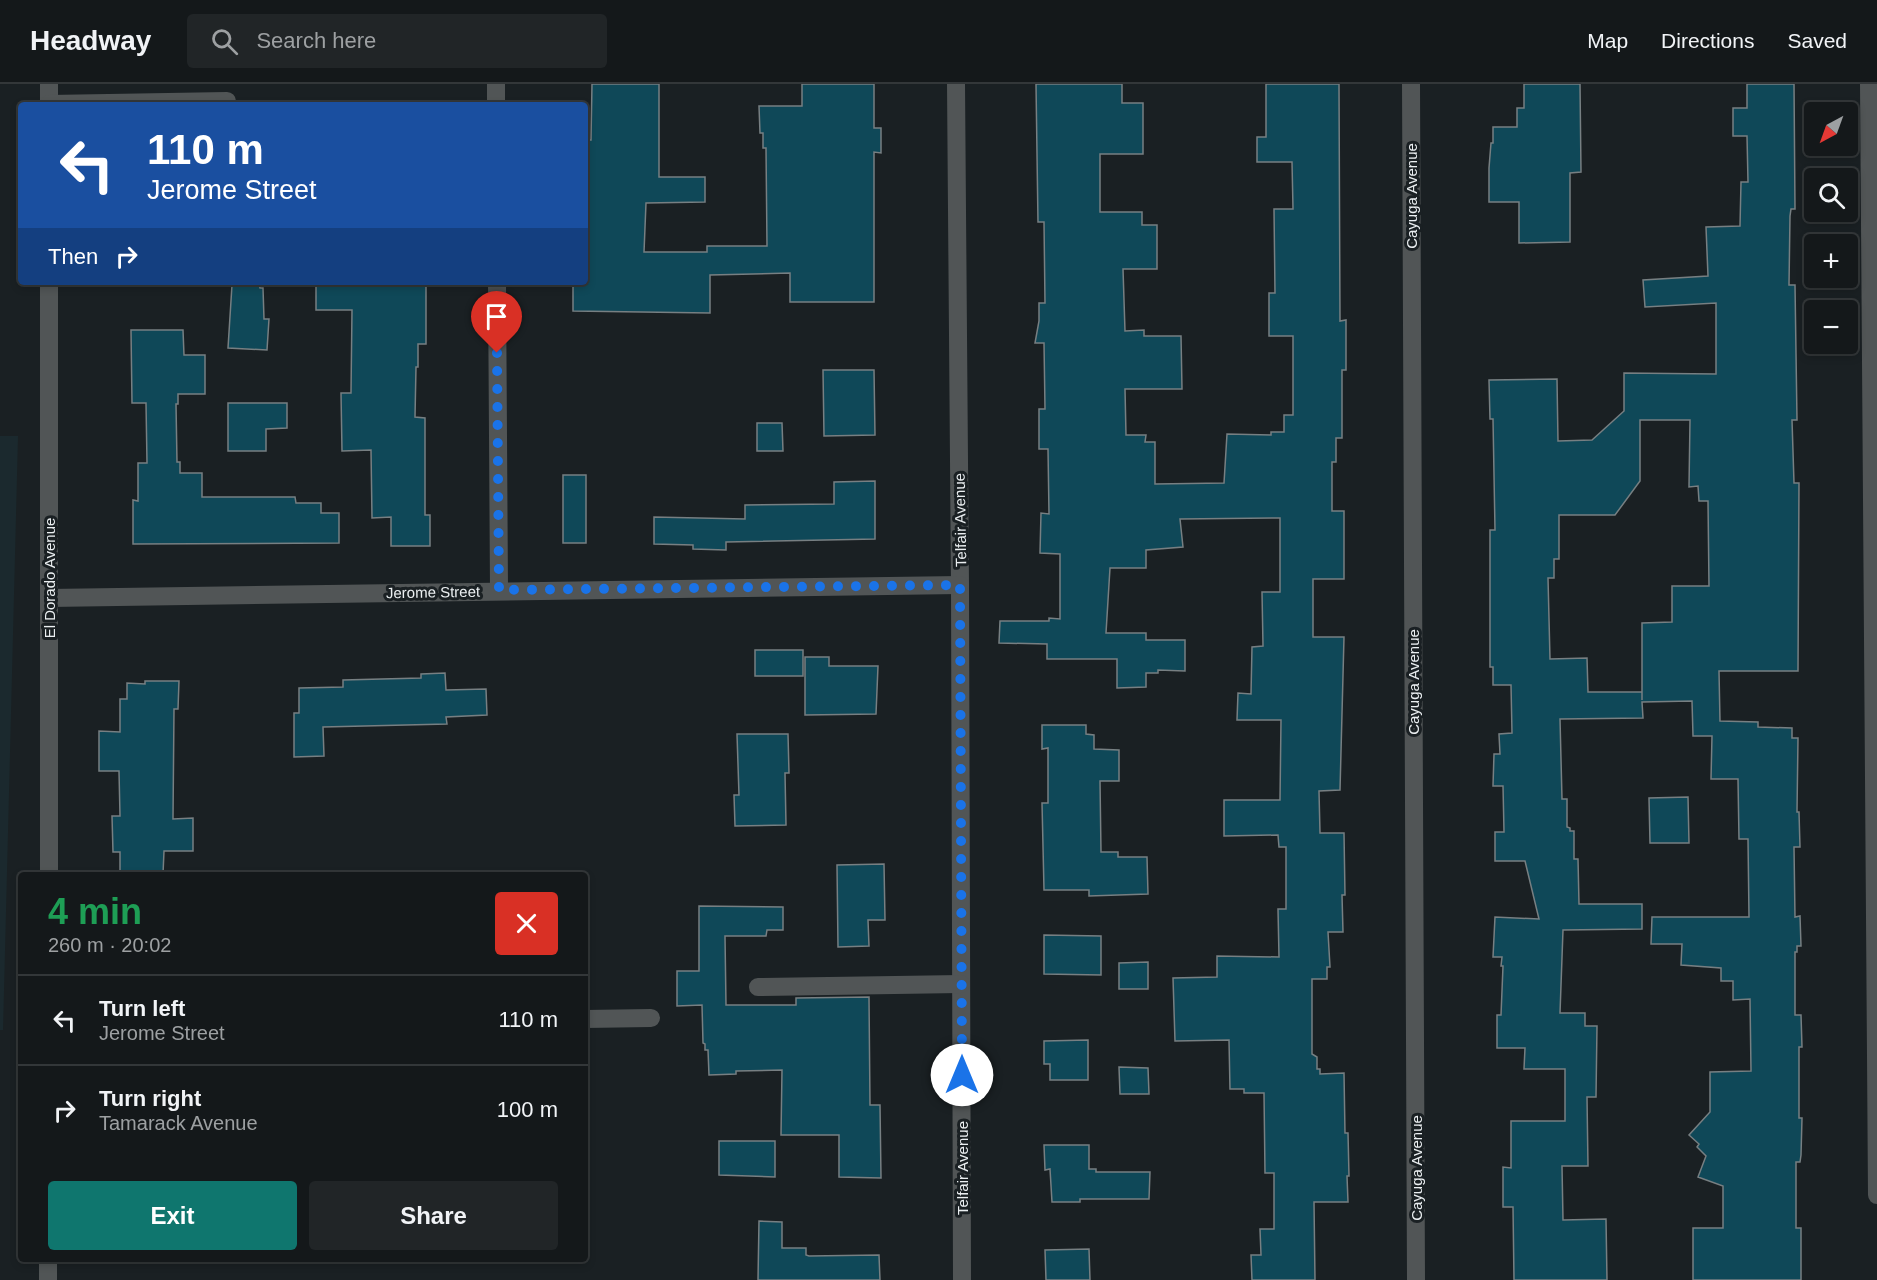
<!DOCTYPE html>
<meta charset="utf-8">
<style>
:root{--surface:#14181a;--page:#212527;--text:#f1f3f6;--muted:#9da0a2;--line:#333739;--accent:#0f766e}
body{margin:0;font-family:Arial,sans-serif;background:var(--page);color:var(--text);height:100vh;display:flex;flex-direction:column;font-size:22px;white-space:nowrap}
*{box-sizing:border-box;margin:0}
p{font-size:20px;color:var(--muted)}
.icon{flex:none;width:33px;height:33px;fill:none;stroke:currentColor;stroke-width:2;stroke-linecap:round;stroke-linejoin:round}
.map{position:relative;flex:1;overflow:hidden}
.sheet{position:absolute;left:18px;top:788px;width:570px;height:390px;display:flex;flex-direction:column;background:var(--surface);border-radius:6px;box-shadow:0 3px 9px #0003,0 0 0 2px var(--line)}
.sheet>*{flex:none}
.banner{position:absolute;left:18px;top:18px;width:570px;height:183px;border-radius:6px;box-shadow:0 3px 9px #0003,0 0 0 2px var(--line);background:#1a4fa0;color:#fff;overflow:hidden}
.needle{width:39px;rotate:221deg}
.buttons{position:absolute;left:1804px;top:18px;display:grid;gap:12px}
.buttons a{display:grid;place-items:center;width:54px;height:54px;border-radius:6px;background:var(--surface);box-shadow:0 3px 9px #0003,0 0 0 2px var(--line);font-size:30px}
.pin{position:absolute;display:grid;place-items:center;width:51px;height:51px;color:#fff;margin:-62px -26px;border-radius:50% 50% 50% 0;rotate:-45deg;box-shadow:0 0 6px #0007}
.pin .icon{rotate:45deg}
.me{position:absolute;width:66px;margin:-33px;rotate:0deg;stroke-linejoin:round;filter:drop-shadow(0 0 4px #0008)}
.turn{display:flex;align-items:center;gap:21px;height:126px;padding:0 30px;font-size:27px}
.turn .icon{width:78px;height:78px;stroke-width:2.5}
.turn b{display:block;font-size:42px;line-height:51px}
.then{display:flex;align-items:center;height:57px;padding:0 30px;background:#0003;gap:12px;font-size:22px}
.round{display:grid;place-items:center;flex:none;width:63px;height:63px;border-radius:6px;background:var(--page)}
.summary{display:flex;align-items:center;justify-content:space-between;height:102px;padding:0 30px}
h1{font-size:36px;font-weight:600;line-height:45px;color:#1e9e55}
.primary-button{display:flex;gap:12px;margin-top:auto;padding:12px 30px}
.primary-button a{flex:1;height:69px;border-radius:6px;background:var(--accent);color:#fff;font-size:24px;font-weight:600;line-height:69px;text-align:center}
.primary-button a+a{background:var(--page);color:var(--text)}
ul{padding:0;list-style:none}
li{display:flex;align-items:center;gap:18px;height:90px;padding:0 30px;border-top:2px solid var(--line)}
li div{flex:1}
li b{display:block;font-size:22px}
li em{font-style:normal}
header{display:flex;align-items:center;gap:36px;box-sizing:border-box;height:84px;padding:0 30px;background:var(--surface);border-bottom:2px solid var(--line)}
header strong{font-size:28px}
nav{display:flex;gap:33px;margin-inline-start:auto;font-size:21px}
.search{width:420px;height:54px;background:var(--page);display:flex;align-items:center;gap:15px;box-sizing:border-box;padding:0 21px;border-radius:6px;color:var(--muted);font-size:22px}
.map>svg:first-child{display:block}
</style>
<header>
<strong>Headway</strong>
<div class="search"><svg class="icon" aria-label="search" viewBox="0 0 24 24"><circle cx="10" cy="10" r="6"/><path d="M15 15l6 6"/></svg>Search here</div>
<nav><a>Map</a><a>Directions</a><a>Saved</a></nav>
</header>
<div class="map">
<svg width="1877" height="1196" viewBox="0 0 1877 1196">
<rect width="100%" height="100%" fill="#1a2023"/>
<!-- built -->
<polygon fill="#1b292e" points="0,352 18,352 3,946 0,946"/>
<!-- building -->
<g fill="#0f4858" stroke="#777f82" stroke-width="1.5" fill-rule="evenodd">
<polygon points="592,0 659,0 659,93 705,93 705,118 646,119 644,168 707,168 707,162 767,162 766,64 763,64 763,49 760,49 759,22 802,22 802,0 874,0 874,44 881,44 881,69 874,68 874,218 790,218 790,189 710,191 710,229 573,227 573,198 585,198 585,56 591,56"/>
<polygon points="1036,0 1122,0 1122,19 1143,19 1143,70 1100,70 1100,128 1142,128 1142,141 1157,141 1157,185 1123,185 1125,247 1144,246 1144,252 1181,252 1182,305 1125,305 1126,351 1146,351 1145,358 1155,358 1155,400 1224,399 1227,350 1271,351 1271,348 1284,348 1284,331 1293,331 1293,252 1269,252 1269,209 1275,209 1274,125 1293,125 1292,78 1257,78 1257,53 1266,53 1266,0 1339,0 1340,237 1346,236 1346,286 1342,286 1342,354 1336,354 1336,378 1332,378 1332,427 1344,427 1344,495 1313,495 1313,553 1344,553 1340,706 1319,707 1320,749 1344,749 1345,811 1342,811 1343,848 1328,848 1330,883 1327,883 1327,895 1312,895 1312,970 1317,973 1317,985 1320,985 1320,990 1344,989 1345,1049 1348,1049 1349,1092 1347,1092 1348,1118 1314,1118 1315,1196 1252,1196 1251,1171 1261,1171 1260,1145 1274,1145 1274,1089 1265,1089 1264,1009 1244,1009 1244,1005 1230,1005 1229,956 1175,957 1173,894 1217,893 1217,872 1279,873 1278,825 1286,825 1286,763 1279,763 1278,751 1224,752 1224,716 1280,716 1281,636 1237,636 1238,609 1251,610 1252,563 1263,562 1262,508 1280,508 1280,434 1180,435 1183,463 1146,466 1146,484 1110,484 1106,549 1146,549 1146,556 1185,556 1185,587 1158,586 1158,589 1146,589 1146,603 1117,604 1117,575 1047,575 1047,560 999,559 1000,537 1049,537 1049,534 1060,535 1060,470 1040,469 1041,429 1049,430 1048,365 1039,365 1039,325 1045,325 1044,259 1035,259 1039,237 1039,219 1045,219 1044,138 1038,138"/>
<polygon points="1524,0 1580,0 1581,88 1570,89 1570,158 1519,159 1519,118 1489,118 1489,84 1491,59 1493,59 1493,43 1517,43 1517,24 1524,24"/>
<path d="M1747,0H1794L1795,125H1791L1790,132L1789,201H1795L1797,336H1792L1794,399H1799L1798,587H1719L1720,637L1758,638V643L1792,644V654H1798L1797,728H1799L1800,763H1794L1795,833L1800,832L1801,862H1797V868H1795V931H1801L1802,963H1799V1034H1802L1801,1071L1800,1078H1796V1144H1801V1196H1693V1144H1723V1102L1698,1093L1706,1072L1697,1063L1699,1060L1689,1051L1710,1028V988L1751,987L1750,915L1733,916V897H1721V884L1681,881L1682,860H1651L1652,833H1749L1748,755H1739L1738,695H1711L1712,652H1693L1692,617L1642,618L1643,634L1560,635L1562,715H1567V743L1570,744V747H1574V775H1578L1579,820H1642V845L1563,846L1560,929H1585V942H1597L1596,1013H1587L1588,1082H1562L1563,1136L1606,1135L1607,1196H1514L1513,1123H1503V1083L1511,1084V1037H1565V985H1524L1525,964H1497V931H1501L1503,882H1501L1502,873H1493L1495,833L1539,835L1525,777H1495V748H1504L1503,702H1493L1494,670H1500L1499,650L1512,649L1511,601H1493V583H1490V446H1495L1493,335H1490L1489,296L1557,295L1558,357L1592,356L1624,327V289L1716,290V219L1645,223L1643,196L1708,192L1706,143L1740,142L1741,98H1748L1747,52H1733V24H1747ZM1640,336H1690L1689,403L1698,402L1699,417H1708L1709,502H1672V538L1642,539V616V608H1588L1587,574L1550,575L1548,494H1554V475H1559V431H1615L1640,397Z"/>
<polygon points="316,198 426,198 426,260 418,260 418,283 416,283 415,333 425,334 425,431 430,431 430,462 391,462 391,433 372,434 371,366 342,367 341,309 351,309 352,226 316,226"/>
<polygon points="259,200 260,204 263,204 264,235 269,235 267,266 228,264 232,201"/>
<polygon points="131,246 183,246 184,271 205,271 205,310 178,310 178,320 176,320 177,378 180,378 180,389 202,389 202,413 295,413 296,419 321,419 321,429 339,429 339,459 133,460 133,416 138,417 138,379 147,379 146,319 132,319"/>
<polygon points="823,286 874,286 875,351 824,352"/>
<polygon points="228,319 287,319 287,344 266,345 266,367 228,367"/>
<polygon points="757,339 782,339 783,367 757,367"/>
<rect x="563" y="391" width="23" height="68"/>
<polygon points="875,397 875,455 726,458 726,466 693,465 693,461 654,460 654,433 745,435 745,421 834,420 834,398"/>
<rect x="755" y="566" width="48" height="26"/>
<polygon points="805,573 829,573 829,582 878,582 876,630 805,631"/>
<polygon points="445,589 446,606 486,605 487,631 446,633 447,640 323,643 324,672 294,673 294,629 299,629 299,604 343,603 343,596 421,594 421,590"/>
<polygon points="145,597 179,597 178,625 174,625 173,735 193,734 193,767 164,767 163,790 120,790 120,768 113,768 112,732 120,732 119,687 99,687 99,647 120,648 120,615 127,615 127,599 145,600"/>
<polygon points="1042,641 1086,641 1086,650 1094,651 1094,665 1119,666 1119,697 1100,697 1101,768 1118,768 1118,773 1147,773 1148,810 1089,812 1089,806 1044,806 1042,719 1048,719 1048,664 1042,665"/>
<polygon points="737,650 788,650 789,689 785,689 786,741 735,742 734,711 739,711"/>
<polygon points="1688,713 1689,759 1650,759 1649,714"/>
<polygon points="884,780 885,836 868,836 869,862 838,863 837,781"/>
<polygon points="699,822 783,823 783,846 767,846 766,852 725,852 726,921 796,921 796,914 869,913 870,1021 880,1021 881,1094 839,1093 839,1051 781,1051 782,986 736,987 736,990 709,991 708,966 705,966 705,960 703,959 702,921 677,922 677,887 699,887"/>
<polygon points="1044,851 1101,852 1101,891 1044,890"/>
<polygon points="1148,878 1148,905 1119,905 1119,879"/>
<polygon points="1088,956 1088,996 1050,996 1050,980 1044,980 1044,957"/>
<polygon points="1119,983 1148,984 1149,1010 1120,1010"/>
<polygon points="719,1057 775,1057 775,1093 719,1091"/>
<polygon points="1044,1061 1089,1061 1089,1085 1096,1085 1096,1088 1150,1088 1149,1115 1080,1115 1080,1118 1052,1118 1050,1085 1045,1086"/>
<polygon points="759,1137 782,1138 782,1164 806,1164 806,1171 809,1172 879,1171 880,1196 758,1196"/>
<polygon points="1089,1165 1090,1196 1046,1196 1045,1166"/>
</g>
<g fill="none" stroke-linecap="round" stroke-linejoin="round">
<!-- minor -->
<g stroke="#515556" stroke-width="18">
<polyline points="49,0 49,21"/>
<polyline points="496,0 496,21"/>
<polyline points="956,0 960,501 962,1196"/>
<polyline points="1411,0 1416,1196"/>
<polyline points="1869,0 1877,1111"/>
<polyline points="49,20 227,17"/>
<polyline points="497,198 499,506"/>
<polyline points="49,514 960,501"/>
<polyline points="49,790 49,198"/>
<polyline points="758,903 961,900"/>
<polyline points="585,935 651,934"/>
<polyline points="48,1196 48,1174"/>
</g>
</g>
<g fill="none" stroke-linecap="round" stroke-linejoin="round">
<!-- route -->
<polyline stroke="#1a73e8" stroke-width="10" stroke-dasharray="0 18" points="497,269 499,506 960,501 962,991"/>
</g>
<g text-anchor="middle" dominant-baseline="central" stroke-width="6" stroke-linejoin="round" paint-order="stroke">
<!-- street labels -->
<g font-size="15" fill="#ebeff1" stroke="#1a2023">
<text transform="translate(1411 112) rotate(-90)">Cayuga Avenue</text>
<text transform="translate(960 436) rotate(-91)">Telfair Avenue</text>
<text transform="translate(49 494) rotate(-90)">El Dorado Avenue</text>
<text transform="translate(433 508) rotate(-1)">Jerome Street</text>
<text transform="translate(1413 598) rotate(-90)">Cayuga Avenue</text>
<text transform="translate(962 1084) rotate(-90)">Telfair Avenue</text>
<text transform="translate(1416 1084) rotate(-90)">Cayuga Avenue</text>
</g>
</g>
</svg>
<div class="buttons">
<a><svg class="needle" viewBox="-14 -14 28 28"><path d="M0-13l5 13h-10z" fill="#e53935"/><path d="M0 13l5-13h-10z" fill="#9da0a2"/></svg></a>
<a><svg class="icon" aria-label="search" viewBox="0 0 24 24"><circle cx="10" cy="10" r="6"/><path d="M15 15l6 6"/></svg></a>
<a>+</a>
<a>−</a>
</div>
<div class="pin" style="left:497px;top:269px;background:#d93025"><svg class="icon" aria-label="arrive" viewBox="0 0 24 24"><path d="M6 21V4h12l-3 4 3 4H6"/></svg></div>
<svg class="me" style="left:962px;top:991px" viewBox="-20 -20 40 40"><circle r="19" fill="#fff"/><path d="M0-13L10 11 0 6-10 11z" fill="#1a73e8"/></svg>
<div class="banner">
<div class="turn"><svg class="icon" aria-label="left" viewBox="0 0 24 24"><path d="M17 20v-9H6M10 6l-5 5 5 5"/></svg><div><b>110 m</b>Jerome Street</div></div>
<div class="then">Then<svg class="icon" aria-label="right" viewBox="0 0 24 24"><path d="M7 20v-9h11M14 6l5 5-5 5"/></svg></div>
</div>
<section class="sheet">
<div class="summary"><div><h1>4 min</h1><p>260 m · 20:02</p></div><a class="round" style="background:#d93025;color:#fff"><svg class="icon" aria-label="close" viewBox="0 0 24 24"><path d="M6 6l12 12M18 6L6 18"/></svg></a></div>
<ul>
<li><svg class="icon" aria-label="left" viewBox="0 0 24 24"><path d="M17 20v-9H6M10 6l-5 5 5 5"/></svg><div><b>Turn left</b><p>Jerome Street</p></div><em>110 m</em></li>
<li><svg class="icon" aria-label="right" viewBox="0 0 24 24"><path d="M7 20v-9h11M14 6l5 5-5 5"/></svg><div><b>Turn right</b><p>Tamarack Avenue</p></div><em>100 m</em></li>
</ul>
<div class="primary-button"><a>Exit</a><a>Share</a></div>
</section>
</div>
